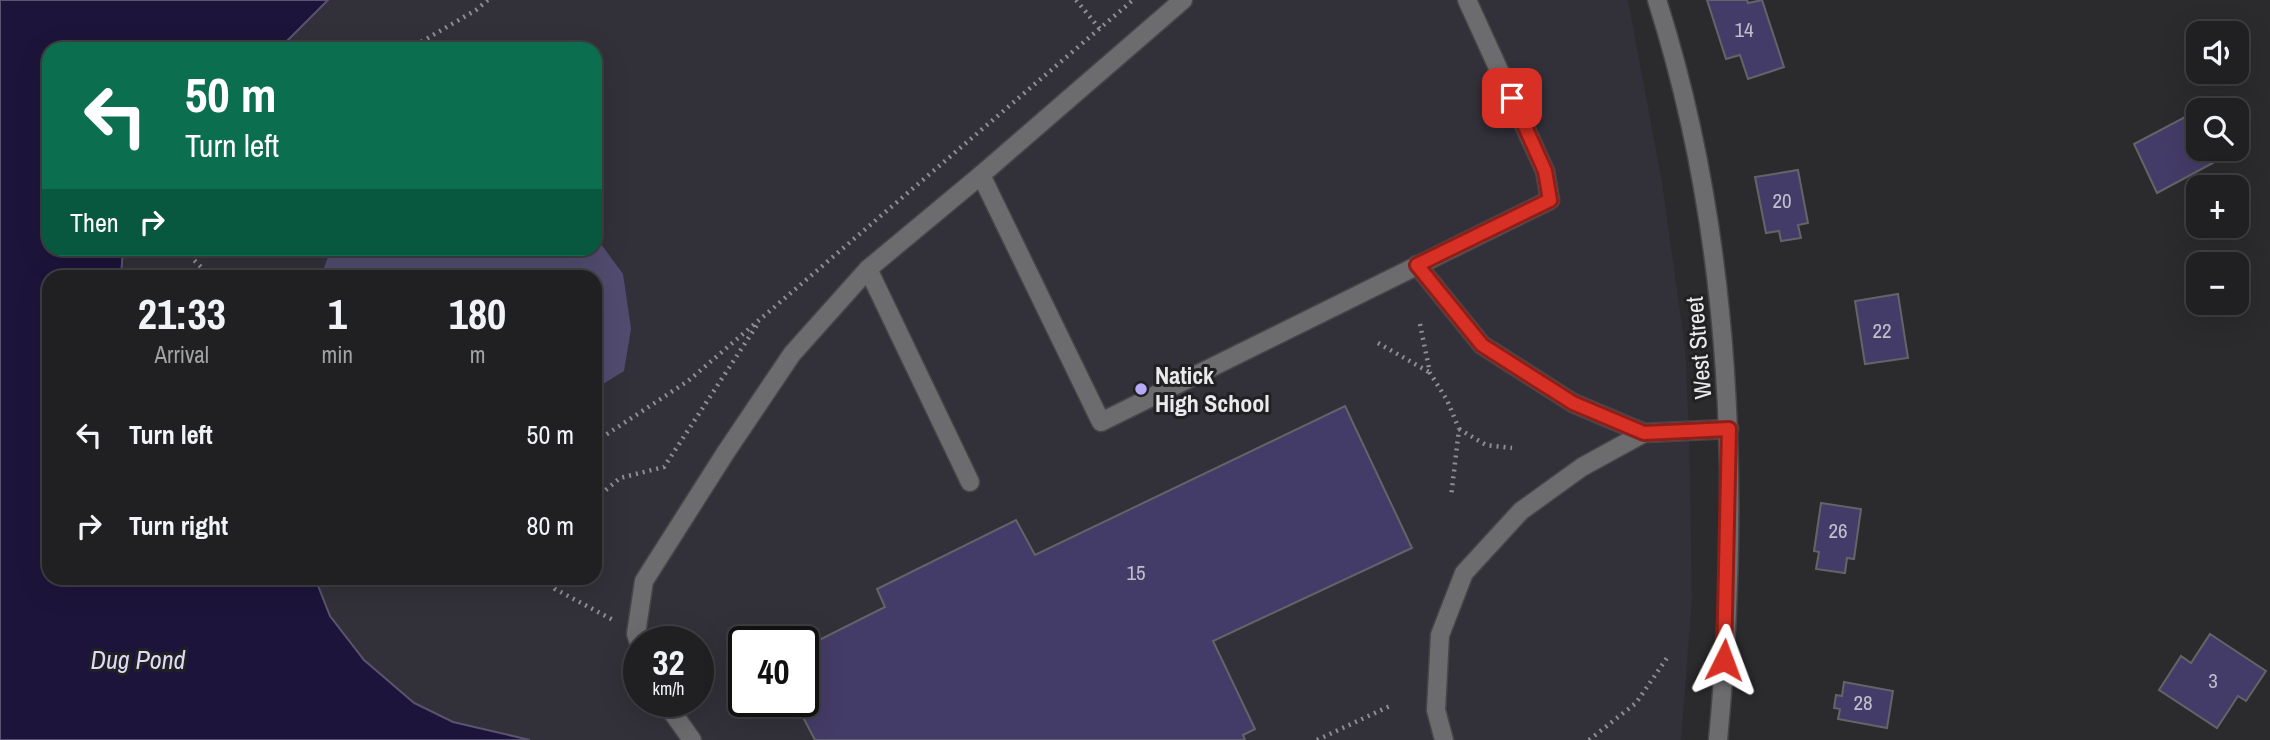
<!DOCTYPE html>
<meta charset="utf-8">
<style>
:root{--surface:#202022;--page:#28282a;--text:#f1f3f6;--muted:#a2a3a5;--line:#3d3e40}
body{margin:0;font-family:"Archivo Narrow",sans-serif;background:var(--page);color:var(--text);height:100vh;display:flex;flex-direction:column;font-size:26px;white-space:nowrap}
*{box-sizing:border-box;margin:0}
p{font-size:23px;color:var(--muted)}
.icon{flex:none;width:38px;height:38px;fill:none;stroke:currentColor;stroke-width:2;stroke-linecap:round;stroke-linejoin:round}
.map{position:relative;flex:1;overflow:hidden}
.sheet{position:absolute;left:42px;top:270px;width:560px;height:315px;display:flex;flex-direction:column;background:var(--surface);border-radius:21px;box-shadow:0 7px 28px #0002,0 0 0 2px var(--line)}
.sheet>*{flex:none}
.guide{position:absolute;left:42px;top:42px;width:560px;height:214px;border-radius:21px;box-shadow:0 7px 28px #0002,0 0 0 2px var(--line);background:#0b6e4f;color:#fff;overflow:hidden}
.fabs{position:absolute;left:2186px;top:21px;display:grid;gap:14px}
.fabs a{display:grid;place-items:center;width:63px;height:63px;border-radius:14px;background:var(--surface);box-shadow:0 7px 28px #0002,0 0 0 2px var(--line);font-size:35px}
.speed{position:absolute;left:623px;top:626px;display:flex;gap:14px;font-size:35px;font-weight:700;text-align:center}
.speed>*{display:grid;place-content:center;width:91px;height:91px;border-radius:50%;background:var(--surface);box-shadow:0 7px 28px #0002,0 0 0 2px var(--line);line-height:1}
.speed small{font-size:18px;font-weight:400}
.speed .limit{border:4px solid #111;border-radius:10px;background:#fff;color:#111}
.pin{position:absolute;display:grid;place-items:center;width:60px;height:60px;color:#fff;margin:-30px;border-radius:14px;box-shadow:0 4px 10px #0006}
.me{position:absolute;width:77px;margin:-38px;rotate:3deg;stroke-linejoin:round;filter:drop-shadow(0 0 5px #0008)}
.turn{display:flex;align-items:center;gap:24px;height:147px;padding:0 28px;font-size:32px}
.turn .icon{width:91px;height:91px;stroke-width:2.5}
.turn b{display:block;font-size:49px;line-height:60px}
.then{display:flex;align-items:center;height:66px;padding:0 28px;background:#0003;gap:14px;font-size:26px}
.eta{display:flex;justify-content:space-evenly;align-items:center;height:119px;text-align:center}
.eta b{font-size:42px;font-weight:700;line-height:49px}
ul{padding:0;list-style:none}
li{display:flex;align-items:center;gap:21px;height:91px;padding:0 28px}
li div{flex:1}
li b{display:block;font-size:26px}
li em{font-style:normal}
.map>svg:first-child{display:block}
</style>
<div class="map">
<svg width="2270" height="740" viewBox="0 0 2270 740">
<rect width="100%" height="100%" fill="#2b2b2e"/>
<!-- built -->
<path fill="#32313a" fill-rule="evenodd" d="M328,0H1628L1662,183L1685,348L1689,430L1692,599L1681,740H530L453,722L414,703L364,660L330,616L315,578H595V276H121L123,249L595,248V49H279ZM639,642H698V702H639ZM744,642H803V702H744Z"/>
<!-- green -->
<polygon fill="#514c6f" points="595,236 623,274 631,329 624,371 595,389 595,276 321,276 331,249 595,248"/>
<!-- water -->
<polygon fill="#1d143b" stroke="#5a5470" stroke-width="2" points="0,0 328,0 279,49 49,49 49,248 123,249 121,276 49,276 49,578 315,578 330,616 364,660 414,703 453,722 530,740 0,740"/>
<!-- building -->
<g fill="#443c68" stroke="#646468" stroke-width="2">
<polygon points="1707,0 1747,0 1748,3 1762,0 1784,67 1748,79 1740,55 1726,59"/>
<polygon points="2185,117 2193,132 2198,130 2198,149 2236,149 2236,123 2248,144 2157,193 2134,144"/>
<polygon points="1798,170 1808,223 1798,225 1801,238 1781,241 1779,231 1766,233 1755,177"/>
<polygon points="1898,294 1908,358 1865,364 1855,301"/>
<polygon points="1345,406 1412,548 1213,641 1255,729 1243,735 1245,740 815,740 795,702 803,702 803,648 885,607 877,589 1016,520 1035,555"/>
<polygon points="1821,503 1861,509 1854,559 1847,558 1845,573 1816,569 1819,552 1814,551"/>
<polygon points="2210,634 2266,671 2246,701 2238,696 2217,728 2159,690 2181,656 2191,663"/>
<polygon points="1844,682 1893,691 1887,728 1838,719 1840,709 1834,708 1836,695 1842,696"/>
</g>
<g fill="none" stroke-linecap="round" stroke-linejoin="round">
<!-- minor casing -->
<g stroke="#464649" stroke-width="21">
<g id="minor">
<polyline points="1183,0 981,175 1101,422 1550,200 1545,171 1467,0"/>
<path d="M1657,0C1733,238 1741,493 1718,740"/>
<polyline points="1417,265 1482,345 1573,403 1644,433"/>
<polyline points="868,269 970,482"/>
<polyline points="639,643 636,634 644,581 726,452 792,354 868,269 981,175"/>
<polyline points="665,702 692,740"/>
<polyline points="1444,740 1436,710 1440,635 1464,573 1521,511 1582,467 1644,433 1729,429"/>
</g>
</g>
<!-- path -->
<g stroke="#8e8e90" stroke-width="4.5" stroke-dasharray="2 5" stroke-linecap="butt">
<polyline points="1076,0 1100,29"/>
<polyline points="409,49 476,10 488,0"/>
<polyline points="189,248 191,257 210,276"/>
<polyline points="1420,324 1430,373 1447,400 1459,429 1451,497"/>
<polyline points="1378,343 1429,372"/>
<polyline points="1459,429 1486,445 1512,448"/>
<polyline points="595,442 688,381 1133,0"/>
<polyline points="595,499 620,478 664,467 759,322"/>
<polyline points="545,578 555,589 615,621"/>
<polyline points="1317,740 1392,705"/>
<polyline points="1589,740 1636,703 1669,655"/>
</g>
<!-- minor -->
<use href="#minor" stroke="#6c6c6e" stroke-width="18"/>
</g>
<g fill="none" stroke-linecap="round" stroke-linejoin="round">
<!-- route casing -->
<g stroke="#8d1f18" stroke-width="18">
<polyline id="route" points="1512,98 1545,171 1550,200 1417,265 1482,345 1573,403 1644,433 1729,429 1724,660"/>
</g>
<!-- route -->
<use href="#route" stroke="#d93025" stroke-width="12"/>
</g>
<!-- markers -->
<circle fill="#b7abf8" stroke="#212124" stroke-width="2.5" cx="1141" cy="389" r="7"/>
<g text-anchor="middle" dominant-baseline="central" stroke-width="6" stroke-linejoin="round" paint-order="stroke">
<!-- number labels -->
<g font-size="21" fill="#c0becb">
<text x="1744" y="29">14</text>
<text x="1782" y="200">20</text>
<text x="1882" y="330">22</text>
<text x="1838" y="530">26</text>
<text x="1136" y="572">15</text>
<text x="2213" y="680">3</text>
<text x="1863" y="702">28</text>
</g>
<!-- street labels -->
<g font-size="24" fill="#eaeaec" stroke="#212124">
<text transform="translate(1698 348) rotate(-95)">West Street</text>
</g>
<!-- poi labels -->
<g font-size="24" font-weight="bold" fill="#eaeaec" stroke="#212124" text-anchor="start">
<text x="1155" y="375">Natick<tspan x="1155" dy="28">High School</tspan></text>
</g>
<!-- water labels -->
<g font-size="26" font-style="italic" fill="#dedaf9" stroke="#212124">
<text x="138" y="659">Dug Pond</text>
</g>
</g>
</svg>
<div class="fabs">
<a><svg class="icon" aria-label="sound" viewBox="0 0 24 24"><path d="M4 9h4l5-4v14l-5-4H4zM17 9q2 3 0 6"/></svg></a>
<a><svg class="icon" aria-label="search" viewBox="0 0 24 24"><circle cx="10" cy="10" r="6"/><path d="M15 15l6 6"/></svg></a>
<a>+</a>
<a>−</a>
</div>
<div class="speed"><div>32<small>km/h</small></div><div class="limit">40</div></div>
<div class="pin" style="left:1512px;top:98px;background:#d93025"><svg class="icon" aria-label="arrive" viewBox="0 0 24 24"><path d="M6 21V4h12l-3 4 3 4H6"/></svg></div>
<svg class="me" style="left:1724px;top:660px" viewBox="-20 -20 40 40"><path d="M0-17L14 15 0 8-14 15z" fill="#d93025" stroke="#fff" stroke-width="4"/></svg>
<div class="guide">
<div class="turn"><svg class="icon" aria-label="left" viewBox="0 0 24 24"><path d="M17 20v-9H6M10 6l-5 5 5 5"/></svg><div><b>50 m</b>Turn left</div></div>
<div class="then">Then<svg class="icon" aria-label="right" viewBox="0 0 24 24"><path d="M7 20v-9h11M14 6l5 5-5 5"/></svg></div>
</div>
<section class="sheet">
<div class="eta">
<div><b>21:33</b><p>Arrival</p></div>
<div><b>1</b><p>min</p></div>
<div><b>180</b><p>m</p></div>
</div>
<ul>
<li><svg class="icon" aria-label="left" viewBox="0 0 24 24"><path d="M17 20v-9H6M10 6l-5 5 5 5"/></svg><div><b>Turn left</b></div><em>50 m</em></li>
<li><svg class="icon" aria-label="right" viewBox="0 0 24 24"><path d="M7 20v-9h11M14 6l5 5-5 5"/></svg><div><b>Turn right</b></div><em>80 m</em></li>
</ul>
</section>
</div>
